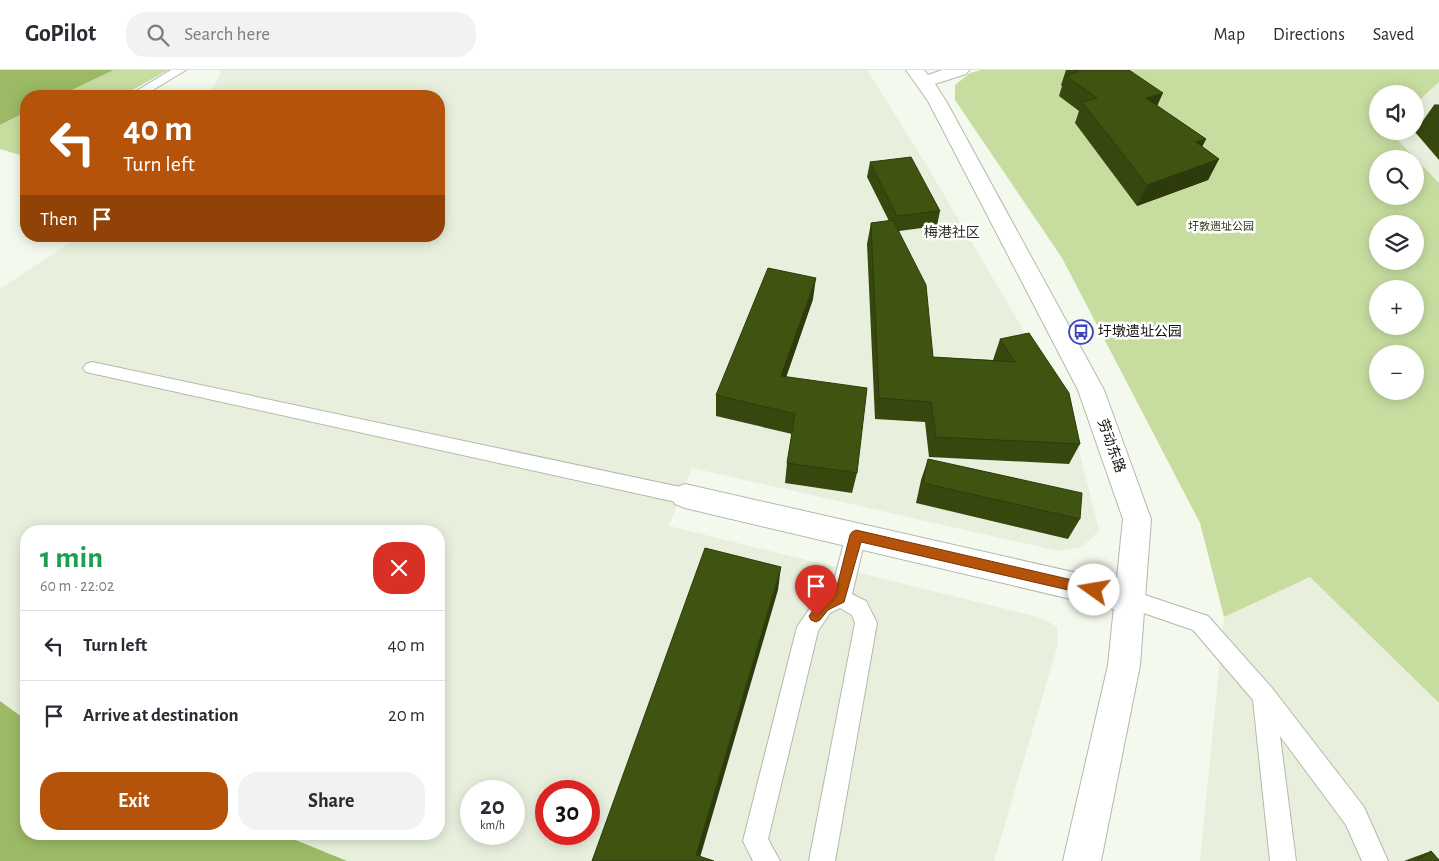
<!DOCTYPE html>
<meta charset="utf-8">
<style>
:root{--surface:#fff;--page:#f2f2f3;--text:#2b2b33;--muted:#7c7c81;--line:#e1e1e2;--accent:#b45309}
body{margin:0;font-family:"Alegreya Sans","Noto Sans SC",sans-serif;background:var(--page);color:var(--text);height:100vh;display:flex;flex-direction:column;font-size:19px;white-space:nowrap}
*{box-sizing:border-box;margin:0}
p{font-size:16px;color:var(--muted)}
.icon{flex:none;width:28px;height:28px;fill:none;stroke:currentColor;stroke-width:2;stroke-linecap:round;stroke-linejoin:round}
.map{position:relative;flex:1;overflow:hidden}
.panel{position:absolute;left:20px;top:455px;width:425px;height:315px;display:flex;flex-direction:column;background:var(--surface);border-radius:20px;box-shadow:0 2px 12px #0003}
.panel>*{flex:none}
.top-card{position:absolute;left:20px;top:20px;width:425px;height:152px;border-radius:20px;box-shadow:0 2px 12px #0003;background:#b45309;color:#fff;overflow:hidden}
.buttons{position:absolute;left:1369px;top:15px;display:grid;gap:10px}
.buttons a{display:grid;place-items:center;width:55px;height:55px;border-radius:50%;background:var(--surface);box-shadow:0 2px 12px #0003;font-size:25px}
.speed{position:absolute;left:460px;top:710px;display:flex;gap:10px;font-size:25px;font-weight:700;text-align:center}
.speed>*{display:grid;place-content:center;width:65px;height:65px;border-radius:50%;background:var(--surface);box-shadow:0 2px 12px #0003;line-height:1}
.speed small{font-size:12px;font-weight:400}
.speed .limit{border:8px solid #d22;background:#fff;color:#111}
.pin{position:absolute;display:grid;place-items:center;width:42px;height:42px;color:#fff;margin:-51px -21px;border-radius:50% 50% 50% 0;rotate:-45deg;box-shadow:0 0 5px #0007}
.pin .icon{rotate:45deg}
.me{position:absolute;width:55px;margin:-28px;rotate:283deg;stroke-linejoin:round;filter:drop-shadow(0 0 4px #0008)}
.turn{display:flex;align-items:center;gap:18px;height:105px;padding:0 20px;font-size:22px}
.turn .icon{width:65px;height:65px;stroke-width:2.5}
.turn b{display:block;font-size:35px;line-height:42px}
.then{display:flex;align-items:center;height:48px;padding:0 20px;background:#0003;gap:10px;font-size:19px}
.round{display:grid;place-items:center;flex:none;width:52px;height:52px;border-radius:20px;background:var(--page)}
.overview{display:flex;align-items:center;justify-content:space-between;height:85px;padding:0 20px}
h1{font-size:30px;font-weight:700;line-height:38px;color:#1e9e55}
.cta{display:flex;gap:10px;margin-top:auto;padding:10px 20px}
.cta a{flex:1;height:58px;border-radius:20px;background:var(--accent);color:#fff;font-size:20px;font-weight:700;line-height:58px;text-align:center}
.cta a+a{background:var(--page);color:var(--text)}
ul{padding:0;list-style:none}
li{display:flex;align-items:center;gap:15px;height:70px;padding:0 20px;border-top:1px solid var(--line)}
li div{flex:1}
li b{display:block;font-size:19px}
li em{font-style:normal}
header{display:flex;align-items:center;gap:30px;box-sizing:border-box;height:70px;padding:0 25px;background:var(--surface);border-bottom:1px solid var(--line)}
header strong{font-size:24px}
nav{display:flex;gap:28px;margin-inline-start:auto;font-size:18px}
.search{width:350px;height:45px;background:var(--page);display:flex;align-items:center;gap:12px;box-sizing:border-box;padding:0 18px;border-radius:20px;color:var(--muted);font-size:19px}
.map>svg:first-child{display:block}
</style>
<header>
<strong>GoPilot</strong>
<div class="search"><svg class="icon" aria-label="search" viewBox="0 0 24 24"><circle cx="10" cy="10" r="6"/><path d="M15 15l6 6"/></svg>Search here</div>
<nav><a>Map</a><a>Directions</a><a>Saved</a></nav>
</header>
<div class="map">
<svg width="1439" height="791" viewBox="0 0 1439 791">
<rect width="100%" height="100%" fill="#f4f9ed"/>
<!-- built -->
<g fill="#e8f0dd" fill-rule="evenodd">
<path d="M222,0H867L927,96L1068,336L1099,461L1082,477L1058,481L692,398L669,456L1042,548L1057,557L1058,574L994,791H347L281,764H439V461H26V650L0,631V219L80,166H439V26H209ZM471,721H514V764H471ZM546,721H589V764H546Z"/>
<polygon points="1439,12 1439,113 1389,61 1415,61 1415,34"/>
<polygon points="1310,507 1439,633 1439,791 1200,791 1224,547"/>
</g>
<!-- green -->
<g fill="#c6dd9f" fill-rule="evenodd">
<polygon points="114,0 168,0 122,26 59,26"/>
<path d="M981,0H1439V12L1415,34V24H1378V61H1389L1439,113V633L1310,507L1224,547L1200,453L1062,188L955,30V15L970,3ZM1378,89H1415V126H1378ZM1378,154H1415V191H1378ZM1378,219H1415V256H1378ZM1378,284H1415V321H1378Z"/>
<polygon points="26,42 26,81 20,85 0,79 0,55"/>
</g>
<!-- water -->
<g fill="#9cba65">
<polygon points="0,0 114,0 59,26 26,26 26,42 0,55"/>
<polygon points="0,631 26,650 26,764 281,764 347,791 0,791"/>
</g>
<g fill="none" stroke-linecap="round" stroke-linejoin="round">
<!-- service casing -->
<g stroke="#b4b9ad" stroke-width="2">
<g id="service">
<polygon points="171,0 186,0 143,26 128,26"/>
<polygon points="92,292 685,418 692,420 695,426 692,432 685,434 86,302 83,298 86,294"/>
<polygon points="856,457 863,459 866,465 852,524 866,531 877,553 835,791 809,791 855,553 852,545 840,538 830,543 818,561 768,769 780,791 753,791 743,771 797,557 816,529 831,522 846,465 849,459"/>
<polygon points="1130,520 1208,546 1272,618 1364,737 1388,791 1362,791 1346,755 1280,666 1296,791 1270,791 1253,630 1193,560 1123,536 1120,529 1123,522"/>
</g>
</g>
<!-- minor casing -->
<g stroke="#b4b9ad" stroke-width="2">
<polygon id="minor" points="685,414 1130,515 1141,519 1145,529 1141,539 1130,543 685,438 675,434 671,426 675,418"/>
</g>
<!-- tertiary casing -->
<g stroke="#b4b9ad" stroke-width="2">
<polygon id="tertiary" points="906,0 924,0 928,5 942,0 969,0 966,4 935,14 946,31 1104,320 1151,449 1140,595 1101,791 1063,791 1108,595 1123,449 1078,320 928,31"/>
</g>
<!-- service -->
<use href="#service" fill="#fff" fill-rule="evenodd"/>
<!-- minor -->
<use href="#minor" fill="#fff" fill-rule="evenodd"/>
<!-- tertiary -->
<use href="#tertiary" fill="#fff" fill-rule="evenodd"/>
</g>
<!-- wall -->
<g fill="#37480f">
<polygon points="1066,0 1129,0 1157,36 1206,69 1202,77 1219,89 1208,110 1137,136 1075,53 1079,41 1059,26 1062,16 1061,15"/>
<polygon points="1434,35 1439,35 1439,90 1415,62"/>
<polygon points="870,92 940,141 937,156 899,161 933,287 993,290 1000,269 1080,374 1069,394 929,387 925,352 875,349 867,174 871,153 889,151 867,107"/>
<polygon points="813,229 786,307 857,403 852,423 785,413 787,393 792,364 716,346 716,325"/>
<polygon points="928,389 1080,449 1068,469 916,433 921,410"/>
<polygon points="1431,781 1439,791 1404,791"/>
</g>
<!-- shaded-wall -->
<g fill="#2d3b0c">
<polygon points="1163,23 1154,43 1146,28"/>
<polygon points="1206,69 1195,90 1196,72"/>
<polygon points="1219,89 1208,110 1137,136 1147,115"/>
<polygon points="816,208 813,229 779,328 781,306"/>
<polygon points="781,497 778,520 699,791 696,785"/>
</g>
<!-- building -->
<g fill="#405411" stroke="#2d3b0c">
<polygon points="1075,0 1129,0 1163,23 1146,28 1206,69 1196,72 1219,89 1147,115 1082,32 1097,28 1066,6 1078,2"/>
<polygon points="1434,35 1439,35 1439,40"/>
<polygon points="911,87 940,141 897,146 870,92"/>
<polygon points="893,150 926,215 933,287 1015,292 1000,269 1029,263 1069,323 1080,374 936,367 931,332 879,328 871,153"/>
<polygon points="768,198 816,208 781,306 867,318 857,403 787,393 795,344 716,325"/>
<polygon points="928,389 1082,423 1080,449 923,413"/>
<polygon points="705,478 781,497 696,785 714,791 592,791"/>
<polygon points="1431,781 1439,790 1439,791 1417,791"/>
</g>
<!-- route -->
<polygon fill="#b45309" stroke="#753606" points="856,460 1094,515 1098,516 1100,520 1098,524 1094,526 861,472 844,532 828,540 820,550 816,552 811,550 809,546 819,532 835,524 850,465 852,462"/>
<!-- icons -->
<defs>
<g id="bus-ring" transform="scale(1.25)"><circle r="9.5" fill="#fff" stroke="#3f44b8" stroke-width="1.5"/><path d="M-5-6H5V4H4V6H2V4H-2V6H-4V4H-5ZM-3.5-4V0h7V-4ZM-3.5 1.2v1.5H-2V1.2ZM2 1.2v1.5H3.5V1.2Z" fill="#3f44b8"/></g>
</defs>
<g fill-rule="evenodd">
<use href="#bus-ring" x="1081" y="262"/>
</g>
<g text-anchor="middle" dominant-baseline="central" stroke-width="5" stroke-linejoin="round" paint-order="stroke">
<!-- far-park labels -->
<g font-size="11" fill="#2c3814" stroke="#fff">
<text x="1221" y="156">圩敦遗址公园</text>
</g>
<!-- far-quarter labels -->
<g font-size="14" fill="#2a2d24" stroke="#fff">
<text x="952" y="163">梅港社区</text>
</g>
<!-- poi labels -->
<g font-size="14" fill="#131410" stroke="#fff" text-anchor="start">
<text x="1098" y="262">圩墩遗址公园</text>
</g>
<!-- street labels -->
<g font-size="14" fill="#131410" stroke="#fff">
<text transform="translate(1111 376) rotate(70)">劳动东路</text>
</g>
</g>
</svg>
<div class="buttons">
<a><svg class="icon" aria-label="sound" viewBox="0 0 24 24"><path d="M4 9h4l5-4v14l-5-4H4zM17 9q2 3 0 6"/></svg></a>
<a><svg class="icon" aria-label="search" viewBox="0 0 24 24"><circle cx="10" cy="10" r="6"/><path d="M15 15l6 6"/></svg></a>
<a><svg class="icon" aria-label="layers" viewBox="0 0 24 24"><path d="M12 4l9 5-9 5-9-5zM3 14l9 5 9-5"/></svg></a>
<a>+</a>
<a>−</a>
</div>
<div class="speed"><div>20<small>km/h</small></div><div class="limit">30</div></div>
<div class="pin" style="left:816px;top:546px;background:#d93025"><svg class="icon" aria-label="arrive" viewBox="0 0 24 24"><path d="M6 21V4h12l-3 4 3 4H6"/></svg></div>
<svg class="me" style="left:1094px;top:520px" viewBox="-20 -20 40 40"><circle r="19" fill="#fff"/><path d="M0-13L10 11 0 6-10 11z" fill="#b45309"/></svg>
<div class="top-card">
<div class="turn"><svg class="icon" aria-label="left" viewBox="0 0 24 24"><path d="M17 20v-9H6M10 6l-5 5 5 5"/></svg><div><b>40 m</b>Turn left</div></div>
<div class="then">Then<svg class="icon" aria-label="arrive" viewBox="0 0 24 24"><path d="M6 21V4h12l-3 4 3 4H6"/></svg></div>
</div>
<section class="panel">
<div class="overview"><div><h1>1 min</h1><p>60 m · 22:02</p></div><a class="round" style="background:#d93025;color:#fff"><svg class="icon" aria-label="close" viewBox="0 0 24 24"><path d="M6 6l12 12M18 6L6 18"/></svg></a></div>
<ul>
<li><svg class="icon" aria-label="left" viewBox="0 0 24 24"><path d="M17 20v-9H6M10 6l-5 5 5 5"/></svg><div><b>Turn left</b></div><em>40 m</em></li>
<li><svg class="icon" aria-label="arrive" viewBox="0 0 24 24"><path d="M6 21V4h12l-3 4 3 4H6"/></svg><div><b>Arrive at destination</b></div><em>20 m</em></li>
</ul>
<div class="cta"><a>Exit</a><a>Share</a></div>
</section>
</div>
